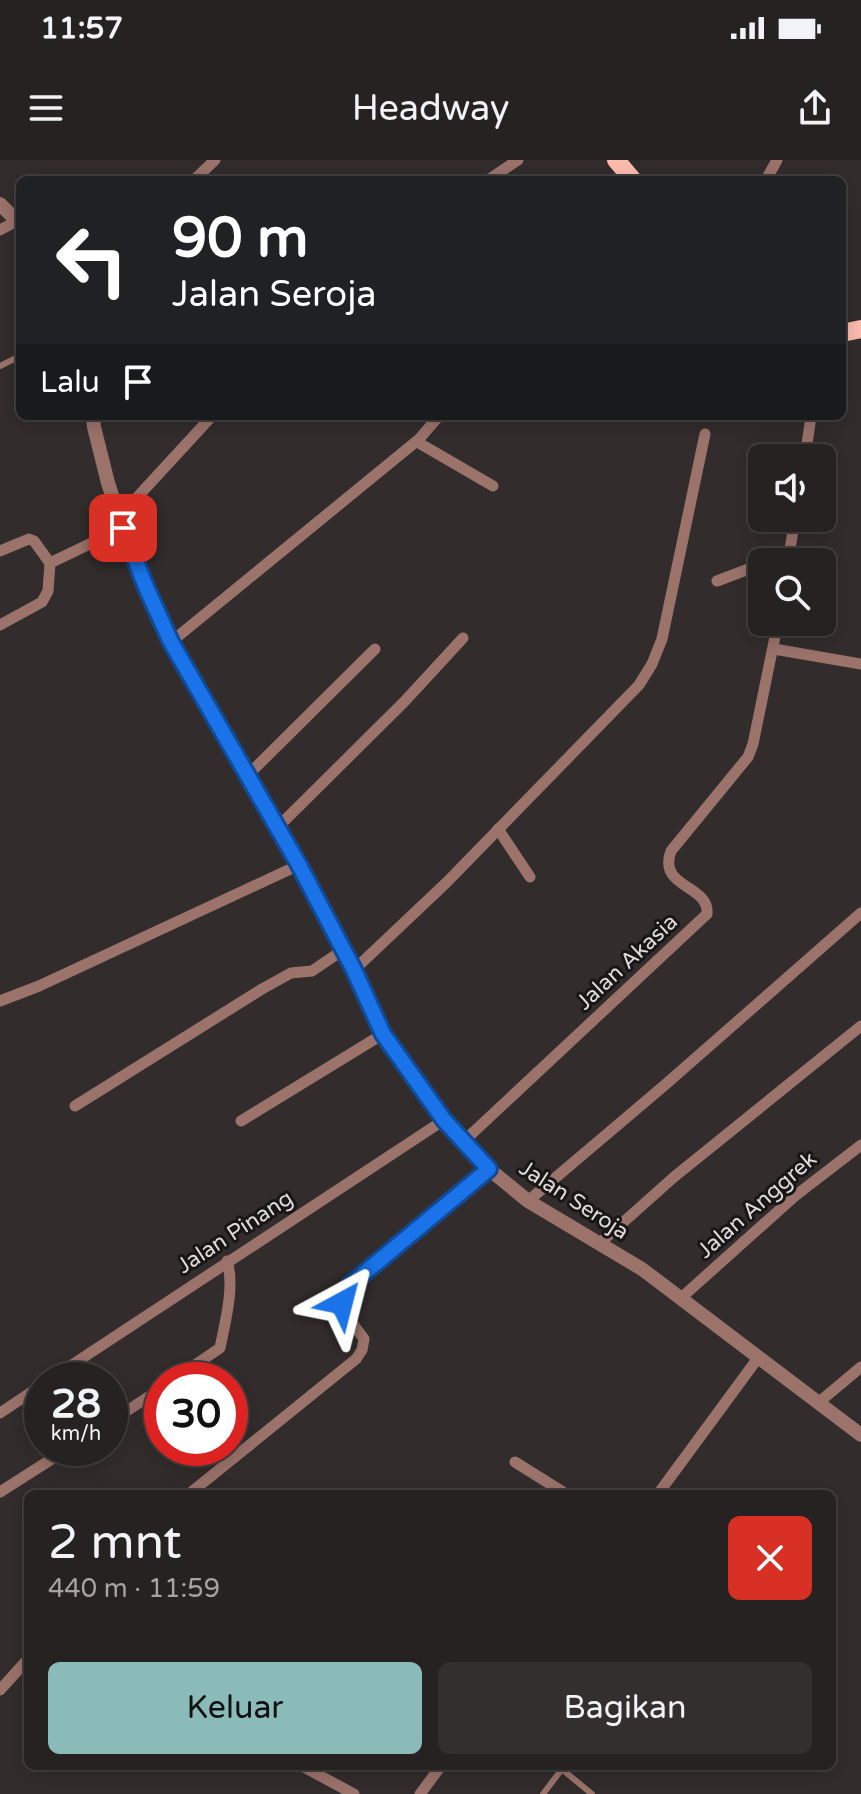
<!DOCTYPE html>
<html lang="id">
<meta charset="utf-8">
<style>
:root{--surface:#262221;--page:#322f2e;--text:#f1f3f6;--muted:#a4a4a5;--line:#423f3f;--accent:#8bbbb9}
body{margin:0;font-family:"Varela Round",sans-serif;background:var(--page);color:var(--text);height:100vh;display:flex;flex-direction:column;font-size:30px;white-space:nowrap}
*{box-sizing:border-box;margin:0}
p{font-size:26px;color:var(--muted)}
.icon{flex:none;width:44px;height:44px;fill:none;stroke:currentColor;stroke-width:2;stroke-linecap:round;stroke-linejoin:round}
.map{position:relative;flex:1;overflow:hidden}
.sheet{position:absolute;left:24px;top:1330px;width:812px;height:280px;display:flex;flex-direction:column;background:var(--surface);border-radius:12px;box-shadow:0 4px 20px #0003,0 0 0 2px var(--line)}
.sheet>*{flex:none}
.guide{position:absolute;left:16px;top:16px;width:830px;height:244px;border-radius:12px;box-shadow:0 4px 20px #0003,0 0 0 2px var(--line);background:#202124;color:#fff;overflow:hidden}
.buttons{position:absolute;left:748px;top:284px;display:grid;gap:16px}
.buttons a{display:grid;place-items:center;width:88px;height:88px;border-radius:12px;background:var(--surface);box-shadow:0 4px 20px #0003,0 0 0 2px var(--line);font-size:40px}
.speed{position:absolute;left:24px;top:1202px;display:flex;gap:16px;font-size:40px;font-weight:700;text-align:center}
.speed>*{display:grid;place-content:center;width:104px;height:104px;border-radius:50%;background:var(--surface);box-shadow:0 4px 20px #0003,0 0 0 2px var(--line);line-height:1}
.speed small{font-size:20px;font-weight:400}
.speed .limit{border:12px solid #d22;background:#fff;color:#111}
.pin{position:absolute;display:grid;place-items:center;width:68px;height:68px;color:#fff;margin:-34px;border-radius:16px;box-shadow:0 4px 12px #0006}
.me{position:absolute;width:88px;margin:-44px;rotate:38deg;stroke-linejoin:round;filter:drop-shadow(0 0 6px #0008)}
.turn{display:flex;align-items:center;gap:28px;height:168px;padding:0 24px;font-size:36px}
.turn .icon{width:104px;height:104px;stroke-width:2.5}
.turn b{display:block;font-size:56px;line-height:68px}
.then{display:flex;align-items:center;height:76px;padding:0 24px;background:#0003;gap:16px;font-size:30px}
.round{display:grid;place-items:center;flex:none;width:84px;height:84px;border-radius:12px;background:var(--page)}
.headline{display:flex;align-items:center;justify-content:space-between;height:136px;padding:0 24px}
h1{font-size:48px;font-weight:600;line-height:60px}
.button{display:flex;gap:16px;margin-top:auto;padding:16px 24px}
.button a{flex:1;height:92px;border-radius:12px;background:var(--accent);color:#111;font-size:32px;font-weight:600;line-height:92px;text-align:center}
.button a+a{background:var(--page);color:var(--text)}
.status{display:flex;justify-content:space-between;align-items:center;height:56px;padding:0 40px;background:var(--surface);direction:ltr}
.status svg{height:22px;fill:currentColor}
header{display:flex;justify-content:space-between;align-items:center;height:104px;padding:0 24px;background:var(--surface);font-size:36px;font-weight:600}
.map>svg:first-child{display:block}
</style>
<div class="status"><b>11:57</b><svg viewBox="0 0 49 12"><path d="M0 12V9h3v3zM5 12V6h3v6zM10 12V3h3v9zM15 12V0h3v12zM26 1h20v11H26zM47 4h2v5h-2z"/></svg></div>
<header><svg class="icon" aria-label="menu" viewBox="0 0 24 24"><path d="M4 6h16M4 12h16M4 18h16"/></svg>Headway<svg class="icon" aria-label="share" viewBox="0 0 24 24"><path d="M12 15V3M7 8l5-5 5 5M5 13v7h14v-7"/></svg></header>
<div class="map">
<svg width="861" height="1634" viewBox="0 0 861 1634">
<rect width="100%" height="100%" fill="#322d2c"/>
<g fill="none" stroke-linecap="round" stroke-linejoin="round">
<!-- service -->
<g stroke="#9b736b" stroke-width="6">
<polyline points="0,206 20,196"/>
<polyline points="558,1606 592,1634"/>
<polyline points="543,1634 562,1609"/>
</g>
<!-- minor -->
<g stroke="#9b736b" stroke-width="11">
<polyline points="194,20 215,0"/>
<polyline points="488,20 518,0"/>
<polyline points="766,20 777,0"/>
<polyline points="0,70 17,61"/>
<polyline points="439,256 420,278 419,283 493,326"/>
<polyline points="805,298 811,256"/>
<polyline points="119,357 212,256"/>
<polyline points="0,391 29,379 34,381 50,403"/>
<polyline points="767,402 789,394"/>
<polyline points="788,402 795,358"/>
<polyline points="717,421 762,404"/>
<polyline points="0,465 42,442 48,431 50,403 123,368"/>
<polyline points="171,482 418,280"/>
<polyline points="774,489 861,504"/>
<polyline points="247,616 375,489"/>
<polyline points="277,668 404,542 463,478"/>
<polyline points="498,669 530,717"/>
<polyline points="354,810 447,722 639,525 652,504 662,479 705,274"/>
<polyline points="0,841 39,826 299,705"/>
<polyline points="75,946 262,829 291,813 312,811 343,790"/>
<polyline points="241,961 383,874"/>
<path d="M464,981L707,754C710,725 657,728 671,691L748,597L753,584L778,462"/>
<polyline points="528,1041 666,924 861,753"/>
<polyline points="600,1083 674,1017 861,866"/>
<polyline points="681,1138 795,1036 861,985"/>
<polyline points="49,1220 444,960"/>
<path d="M173,1220L220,1188C225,1163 235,1126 227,1101"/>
<polyline points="818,1243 861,1207"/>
<polyline points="0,1253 42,1225"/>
<polyline points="110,1262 162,1228"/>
<polyline points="515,1302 566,1334"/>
<polyline points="0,1332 69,1288"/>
<polyline points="189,1334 356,1199 362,1190 364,1179 342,1149 345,1132 350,1125 489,1009"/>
<polyline points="658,1334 758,1198"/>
<polyline points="0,1530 28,1499"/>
<polyline points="302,1606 354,1634"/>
<polyline points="420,1634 441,1606"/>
</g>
<!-- tertiary -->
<g stroke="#9b736b" stroke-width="14">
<polyline points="0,44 20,64"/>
<polyline points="93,256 94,267 108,323 123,368 146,427 171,482 277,668 299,705 354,810 383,874 444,960 489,1009 528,1041 642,1109 861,1275"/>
</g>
<!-- primary -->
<g stroke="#fdbcae" stroke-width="18">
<polyline points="616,0 633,20"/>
<polyline points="842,173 861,169"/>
</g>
</g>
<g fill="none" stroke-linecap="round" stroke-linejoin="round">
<!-- route casing -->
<g stroke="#114b97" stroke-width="20">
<polyline id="route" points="123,368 146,427 171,482 299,705 354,810 383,874 444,960 489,1009 350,1125 345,1132 342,1143"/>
</g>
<!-- route -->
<use href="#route" stroke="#1a73e8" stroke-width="14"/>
</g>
<g text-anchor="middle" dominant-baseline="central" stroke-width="6" stroke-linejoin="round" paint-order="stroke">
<!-- street labels -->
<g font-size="22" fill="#dfdcdb" stroke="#181616">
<text transform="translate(627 802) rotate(-43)">Jalan Akasia</text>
<text transform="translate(574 1040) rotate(33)">Jalan Seroja</text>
<text transform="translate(757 1045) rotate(-41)">Jalan Anggrek</text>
<text transform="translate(235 1072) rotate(-33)">Jalan Pinang</text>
</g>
</g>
</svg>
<div class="buttons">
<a><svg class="icon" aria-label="sound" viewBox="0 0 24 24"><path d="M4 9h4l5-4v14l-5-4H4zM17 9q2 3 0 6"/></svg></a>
<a><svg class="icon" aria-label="search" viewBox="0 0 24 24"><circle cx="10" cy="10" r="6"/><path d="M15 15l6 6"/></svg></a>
</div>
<div class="speed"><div>28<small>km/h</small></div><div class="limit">30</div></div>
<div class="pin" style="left:123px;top:368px;background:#d93025"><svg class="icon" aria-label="arrive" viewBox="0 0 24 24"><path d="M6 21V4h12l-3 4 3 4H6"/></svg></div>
<svg class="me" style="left:342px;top:1143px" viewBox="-20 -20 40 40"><path d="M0-17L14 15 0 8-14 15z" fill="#1a73e8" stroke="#fff" stroke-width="4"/></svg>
<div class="guide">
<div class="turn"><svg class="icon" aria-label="left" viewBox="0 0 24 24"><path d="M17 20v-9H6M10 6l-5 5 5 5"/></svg><div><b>90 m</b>Jalan Seroja</div></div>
<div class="then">Lalu<svg class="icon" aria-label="arrive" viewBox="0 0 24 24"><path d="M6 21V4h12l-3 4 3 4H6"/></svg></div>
</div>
<section class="sheet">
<div class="headline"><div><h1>2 mnt</h1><p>440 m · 11:59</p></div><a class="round" style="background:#d93025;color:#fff"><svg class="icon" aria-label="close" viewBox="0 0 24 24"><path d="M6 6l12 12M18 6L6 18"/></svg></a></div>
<div class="button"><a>Keluar</a><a>Bagikan</a></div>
</section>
</div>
